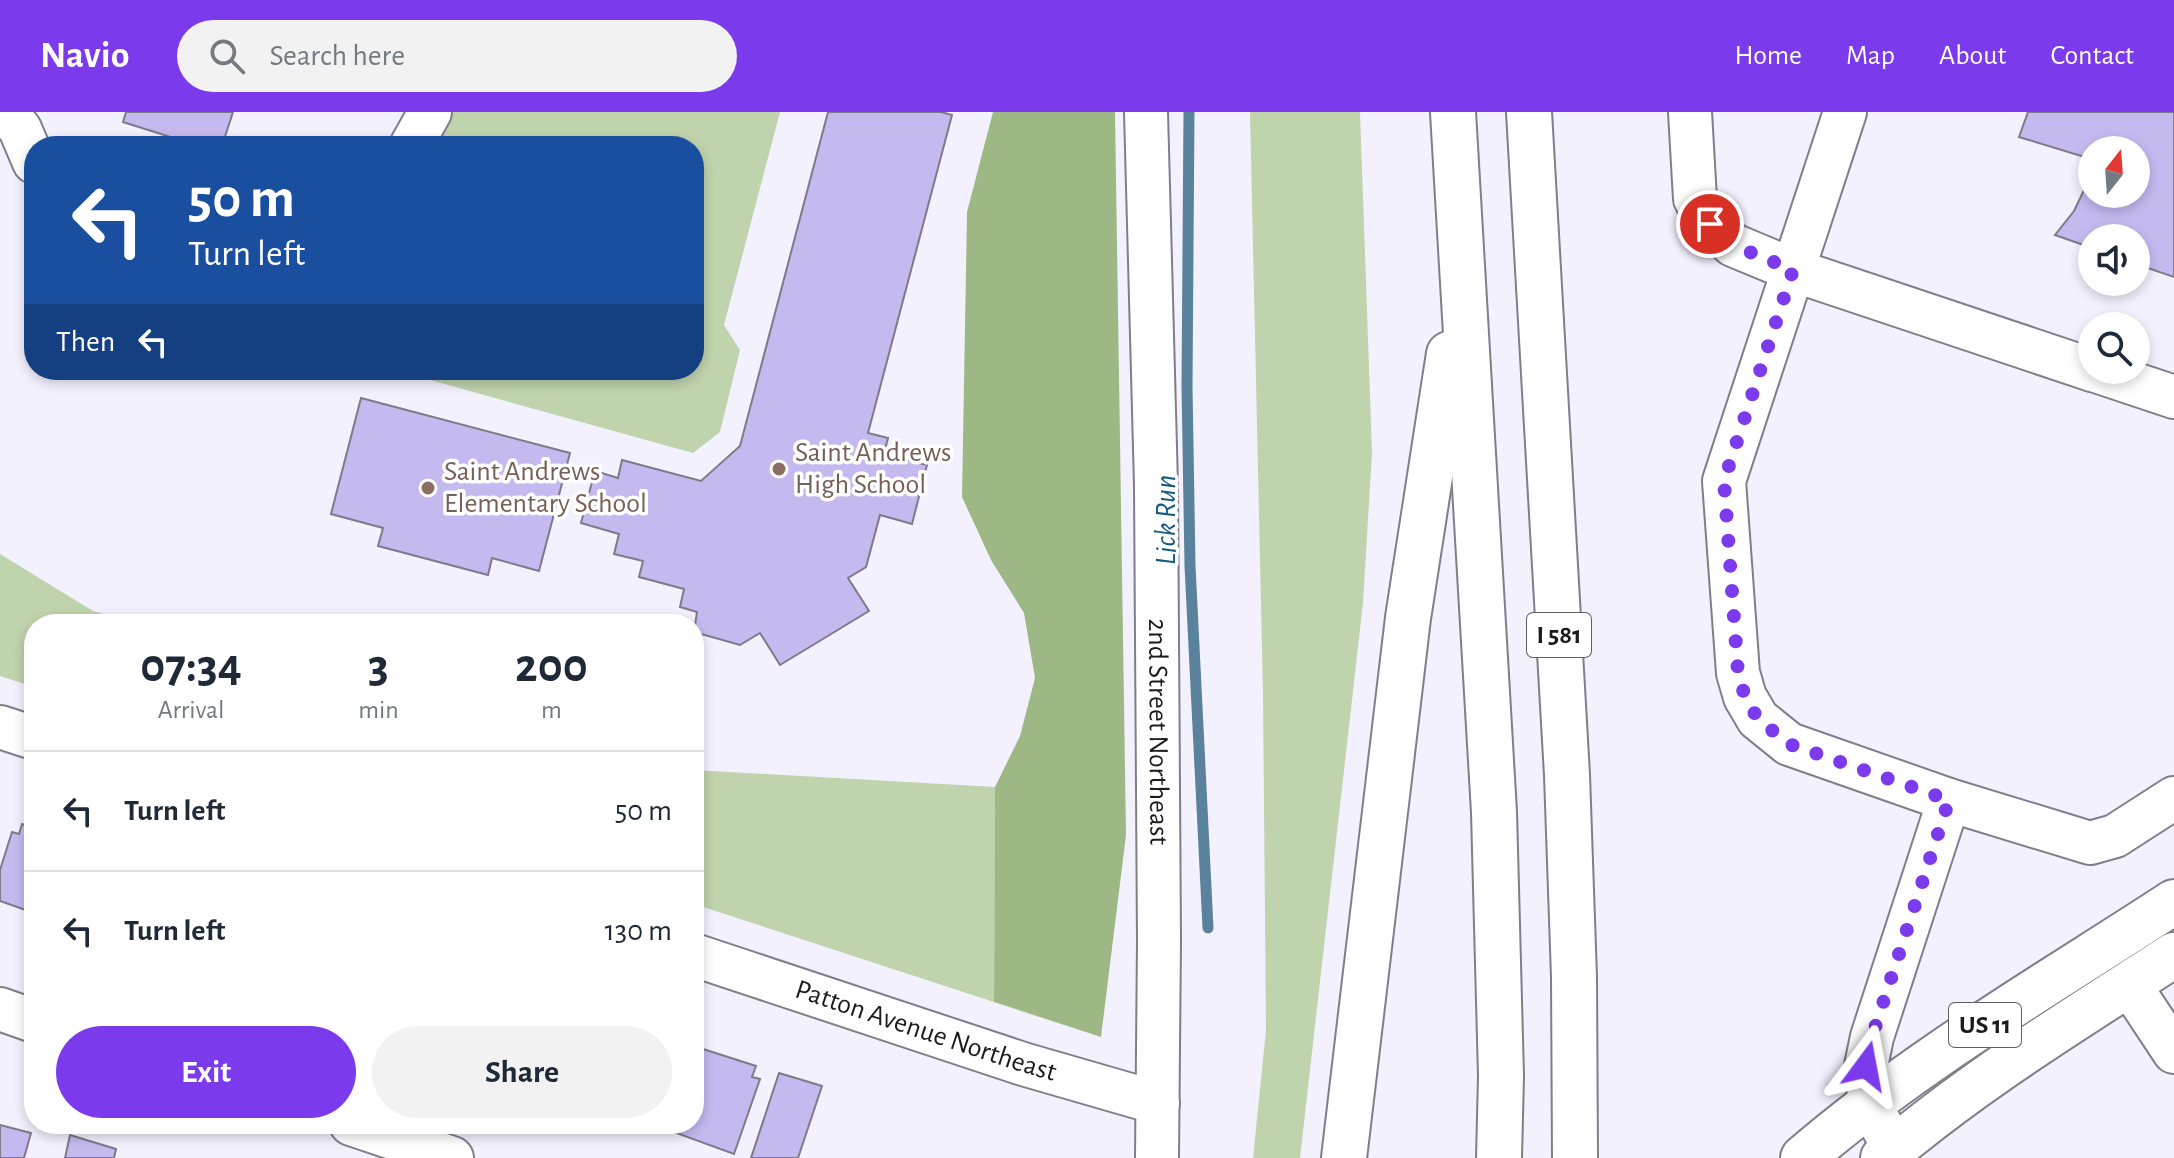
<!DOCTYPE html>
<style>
:root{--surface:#fff;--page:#f2f2f3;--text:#1f2937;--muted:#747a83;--line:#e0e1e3;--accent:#7c3aed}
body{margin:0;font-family:"Alegreya Sans",sans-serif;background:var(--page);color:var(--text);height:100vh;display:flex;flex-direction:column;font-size:30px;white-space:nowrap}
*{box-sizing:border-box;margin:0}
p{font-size:26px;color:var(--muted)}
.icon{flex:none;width:44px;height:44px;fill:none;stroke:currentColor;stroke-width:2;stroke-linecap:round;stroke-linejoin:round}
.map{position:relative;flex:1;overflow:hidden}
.drawer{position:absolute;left:24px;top:502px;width:680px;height:520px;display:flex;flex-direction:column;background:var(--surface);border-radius:32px;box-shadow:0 4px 12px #0003}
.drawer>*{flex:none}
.guide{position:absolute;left:24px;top:24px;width:680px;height:244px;border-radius:32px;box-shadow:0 4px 12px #0003;background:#1a4fa0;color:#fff;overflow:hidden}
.needle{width:52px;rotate:17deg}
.buttons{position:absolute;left:2078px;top:24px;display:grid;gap:16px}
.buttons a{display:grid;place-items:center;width:72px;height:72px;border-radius:50%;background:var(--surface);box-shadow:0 4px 12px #0003;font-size:40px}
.pin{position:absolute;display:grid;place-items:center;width:68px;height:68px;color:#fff;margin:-34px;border:4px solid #fff;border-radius:50%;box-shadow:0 2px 8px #0007}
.me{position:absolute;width:88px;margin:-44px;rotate:13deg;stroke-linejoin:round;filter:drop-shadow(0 0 6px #0008)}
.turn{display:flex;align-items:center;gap:28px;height:168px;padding:0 32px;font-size:36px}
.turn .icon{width:104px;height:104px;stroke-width:2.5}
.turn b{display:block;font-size:56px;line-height:68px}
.then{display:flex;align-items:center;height:76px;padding:0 32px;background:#0003;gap:16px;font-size:30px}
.eta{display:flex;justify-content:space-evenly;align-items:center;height:136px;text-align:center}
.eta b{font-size:48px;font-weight:700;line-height:56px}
.primary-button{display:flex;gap:16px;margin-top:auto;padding:16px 32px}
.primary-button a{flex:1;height:92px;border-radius:48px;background:var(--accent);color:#fff;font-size:32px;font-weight:700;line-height:92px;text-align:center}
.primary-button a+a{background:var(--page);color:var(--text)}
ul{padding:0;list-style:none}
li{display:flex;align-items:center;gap:24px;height:120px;padding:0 32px;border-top:2px solid var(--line)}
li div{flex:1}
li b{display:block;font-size:30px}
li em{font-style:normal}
header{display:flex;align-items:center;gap:48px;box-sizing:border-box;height:112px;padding:0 40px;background:var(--accent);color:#fff}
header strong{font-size:38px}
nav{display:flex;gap:44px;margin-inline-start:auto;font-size:28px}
.search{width:560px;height:72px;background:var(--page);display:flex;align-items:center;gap:20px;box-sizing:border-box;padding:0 28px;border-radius:44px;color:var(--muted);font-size:30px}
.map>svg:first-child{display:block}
</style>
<header>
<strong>Navio</strong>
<div class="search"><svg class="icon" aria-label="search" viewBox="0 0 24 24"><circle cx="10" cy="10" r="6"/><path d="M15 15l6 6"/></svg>Search here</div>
<nav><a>Home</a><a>Map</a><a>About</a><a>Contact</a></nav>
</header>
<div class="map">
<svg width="2174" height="1046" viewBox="0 0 2174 1046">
<rect width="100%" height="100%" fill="#f4f1ff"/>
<!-- green -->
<g fill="#bfd3ac">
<polygon points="447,0 780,0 724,213 740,238 720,320 693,341 394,258 694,258 694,34 431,34"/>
<polygon points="1250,0 1360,0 1372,341 1363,491 1300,1046 1253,1046 1266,918 1263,582"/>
<polygon points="0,442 93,499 141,512 34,512 34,575 0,564"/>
<polygon points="694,658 995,675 994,890 694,792"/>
</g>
<!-- forest -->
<polygon fill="#9db884" points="993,0 1115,0 1126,723 1101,925 994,890 995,675 1020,624 1035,566 1024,501 991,448 962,385 967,100"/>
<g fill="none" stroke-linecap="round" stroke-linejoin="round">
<!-- stream -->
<polyline stroke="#5b829c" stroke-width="11" points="1189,0 1187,274 1190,454 1208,816"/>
</g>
<!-- building -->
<g fill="#c5b9f0" stroke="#7d7b87" stroke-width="2" fill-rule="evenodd">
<polygon points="126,0 233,0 222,34 199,34 123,10"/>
<polygon points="828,0 941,0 952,3 868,321 888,326 884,342 927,353 912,412 880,403 866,455 848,466 869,499 780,553 760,521 740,533 694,520 697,500 680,495 684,477 639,465 643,449 614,442 619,422 581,411 595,359 618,366 622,348 701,369 740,334"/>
<path d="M2028,0H2174V165L2136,152V126H2092V136L2055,123L2074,99L2085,76L2088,46L2019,25ZM2092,38H2136V82H2092Z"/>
<polygon points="361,286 570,341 539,459 492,446 488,463 378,434 383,416 331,402"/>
<polygon points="22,712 34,716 34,801 0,789 0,758 12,720 19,722"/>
<polygon points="703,937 756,954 752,965 760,967 734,1042 668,1018 670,1012 694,1012 694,943 700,946"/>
<polygon points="779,961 822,974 798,1046 751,1046"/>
<polygon points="0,1013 31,1021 24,1046 0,1046"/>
<polygon points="70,1023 116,1037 114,1046 65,1046"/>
</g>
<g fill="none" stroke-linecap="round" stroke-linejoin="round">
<!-- minor casing -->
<g stroke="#807e8a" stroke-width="46">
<g id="minor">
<polyline points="6,0 20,17 34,50"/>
<path id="s1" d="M1146,0L1156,373L1159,829L1157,1046"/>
<polyline points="1690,0 1695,87 1710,112 1733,133 1793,158 2092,258"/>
<polyline points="1845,0 1724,369 1738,561 1745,585 1758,607 1789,632 1949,688 2090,731 2115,724 2174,686"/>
<polyline points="411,34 430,0"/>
<polyline points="2093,258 2174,285"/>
<polyline points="0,615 34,626"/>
<path id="s2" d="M694,843L1023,952L1158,991"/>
<polyline points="2129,872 2174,940"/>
<polyline points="0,897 34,909"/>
<polyline points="351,1012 452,1046"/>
<polyline points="1894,1036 1870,993 1866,954 1872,925 1949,688"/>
</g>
</g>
<!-- major casing -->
<g stroke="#807e8a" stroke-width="48">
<g id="major">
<path d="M1803,1046C1915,949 2050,871 2174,790"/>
<path d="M1883,1046C1973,969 2075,907 2174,843"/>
</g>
</g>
<!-- highway casing -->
<g stroke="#807e8a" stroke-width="48">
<g id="highway">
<polyline points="1453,0 1494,700 1501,964 1499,1046"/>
<polyline points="1529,0 1567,663 1574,865 1575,1046"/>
<polyline points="1344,1046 1408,506 1449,242"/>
</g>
</g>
<!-- minor -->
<use href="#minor" stroke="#fff" stroke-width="42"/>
<!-- major -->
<use href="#major" stroke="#fff" stroke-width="44"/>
<!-- highway -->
<use href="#highway" stroke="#fff" stroke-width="44"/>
</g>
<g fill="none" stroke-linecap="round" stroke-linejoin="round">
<!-- route -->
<polyline stroke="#7c3aed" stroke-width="14" stroke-dasharray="0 25.2" points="1710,112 1733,133 1793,158 1724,369 1738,561 1745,585 1758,607 1789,632 1949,688 1872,925 1866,954"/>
</g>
<!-- markers -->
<g fill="#8d6e63" stroke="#fff" stroke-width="3">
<circle cx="779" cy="357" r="8"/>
<circle cx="428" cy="376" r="8"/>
</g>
<g text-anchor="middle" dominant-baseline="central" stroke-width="7" stroke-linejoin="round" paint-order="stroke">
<!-- shield labels -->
<g fill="#fff" stroke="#5f5f62" stroke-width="2">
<rect x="1527" y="501" width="64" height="44" rx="6"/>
<rect x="1949" y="891" width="72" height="44" rx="6"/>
</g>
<g font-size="26" font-weight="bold" fill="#1b1a1e">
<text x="1559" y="523">I 581</text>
<text x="1985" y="913">US 11</text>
</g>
<!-- education labels -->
<g font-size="28" fill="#785e54" stroke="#fff" text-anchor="start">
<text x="795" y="341">Saint Andrews<tspan x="795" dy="32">High School</tspan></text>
<text x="444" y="360">Saint Andrews<tspan x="444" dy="32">Elementary School</tspan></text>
</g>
<!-- street labels -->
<g font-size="28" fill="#1b1a1e" stroke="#fff">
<text stroke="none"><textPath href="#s1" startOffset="620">2nd Street Northeast</textPath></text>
<text stroke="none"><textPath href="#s2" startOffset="244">Patton Avenue Northeast</textPath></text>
</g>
<!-- water labels -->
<g font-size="30" font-style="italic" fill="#17597d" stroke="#fff">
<text transform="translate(1166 408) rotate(-90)">Lick Run</text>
</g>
</g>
</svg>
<div class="buttons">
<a><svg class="needle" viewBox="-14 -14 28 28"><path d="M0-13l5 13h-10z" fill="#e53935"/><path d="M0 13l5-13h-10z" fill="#747a83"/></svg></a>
<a><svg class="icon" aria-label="sound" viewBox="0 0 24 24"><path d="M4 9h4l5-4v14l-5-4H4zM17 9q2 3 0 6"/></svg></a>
<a><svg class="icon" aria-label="search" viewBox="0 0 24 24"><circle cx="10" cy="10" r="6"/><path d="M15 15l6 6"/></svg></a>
</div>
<div class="pin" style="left:1710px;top:112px;background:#d93025"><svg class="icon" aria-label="arrive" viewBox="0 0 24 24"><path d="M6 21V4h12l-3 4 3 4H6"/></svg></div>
<svg class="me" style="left:1866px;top:954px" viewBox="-20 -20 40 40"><path d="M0-17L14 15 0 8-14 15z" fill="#7c3aed" stroke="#fff" stroke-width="4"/></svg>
<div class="guide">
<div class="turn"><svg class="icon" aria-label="left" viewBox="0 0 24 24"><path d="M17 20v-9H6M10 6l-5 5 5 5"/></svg><div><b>50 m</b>Turn left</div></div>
<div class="then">Then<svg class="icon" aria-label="left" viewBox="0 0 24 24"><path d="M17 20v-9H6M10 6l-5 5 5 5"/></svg></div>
</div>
<section class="drawer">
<div class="eta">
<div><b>07:34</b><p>Arrival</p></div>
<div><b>3</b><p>min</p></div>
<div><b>200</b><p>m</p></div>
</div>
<ul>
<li><svg class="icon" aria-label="left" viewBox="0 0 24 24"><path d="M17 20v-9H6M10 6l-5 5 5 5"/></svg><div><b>Turn left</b></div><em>50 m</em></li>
<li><svg class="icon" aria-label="left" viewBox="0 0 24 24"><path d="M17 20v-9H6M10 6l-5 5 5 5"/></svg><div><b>Turn left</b></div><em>130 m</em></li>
</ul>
<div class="primary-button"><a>Exit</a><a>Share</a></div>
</section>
</div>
